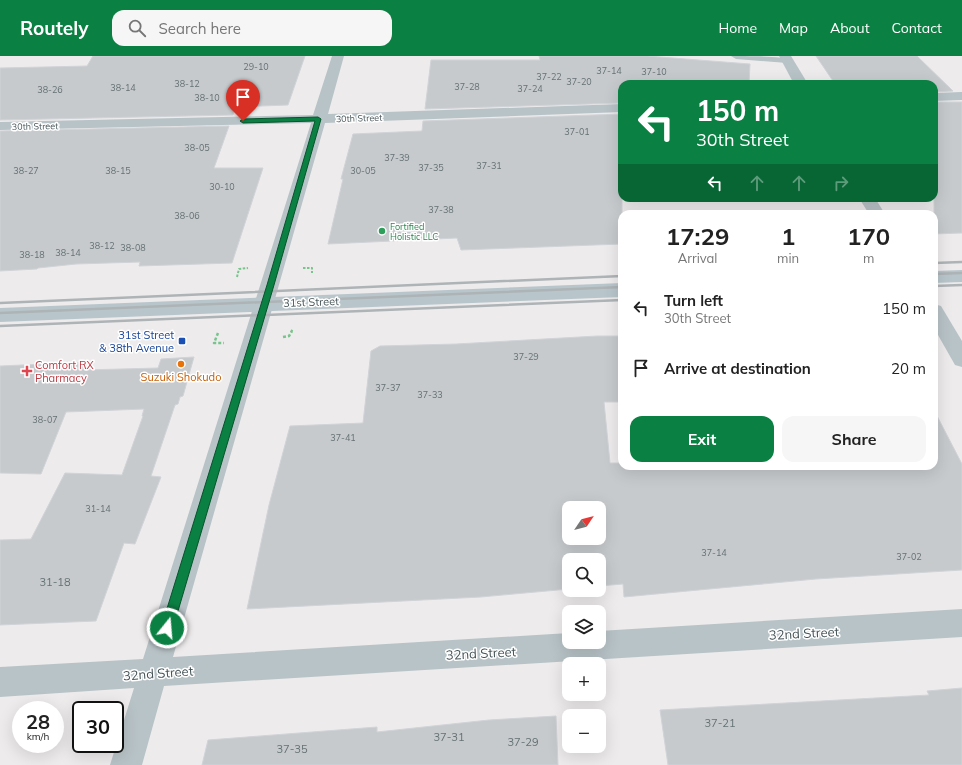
<!DOCTYPE html>
<meta charset="utf-8">
<style>
:root{--surface:#fff;--page:#f6f6f6;--text:#222;--muted:#767676;--accent:#0b8043}
body{margin:0;font-family:Mulish,sans-serif;background:var(--page);color:var(--text);height:100vh;display:flex;flex-direction:column;font-size:15px;white-space:nowrap}
*{box-sizing:border-box;margin:0}
p{font-size:13px;color:var(--muted)}
.icon{flex:none;width:22px;height:22px;fill:none;stroke:currentColor;stroke-width:2;stroke-linecap:round;stroke-linejoin:round}
.map{position:relative;flex:1;overflow:hidden}
.drawer{position:absolute;left:618px;top:154px;width:320px;height:260px;display:flex;flex-direction:column;background:var(--surface);border-radius:12px;box-shadow:0 4px 16px #0002}
.drawer>*{flex:none}
.top-card{position:absolute;left:618px;top:24px;width:320px;height:122px;border-radius:12px;box-shadow:0 4px 16px #0002;background:#0b8043;color:#fff;overflow:hidden}
.needle{width:26px;rotate:55deg}
.controls{position:absolute;left:562px;top:445px;display:grid;gap:8px}
.controls a{display:grid;place-items:center;width:44px;height:44px;border-radius:8px;background:var(--surface);box-shadow:0 4px 16px #0002;font-size:20px}
.speed{position:absolute;left:12px;top:645px;display:flex;gap:8px;font-size:20px;font-weight:700;text-align:center}
.speed>*{display:grid;place-content:center;width:52px;height:52px;border-radius:50%;background:var(--surface);box-shadow:0 4px 16px #0002;line-height:1}
.speed small{font-size:10px;font-weight:400}
.speed .limit{border:2px solid #111;border-radius:6px;background:#fff;color:#111}
.pin{position:absolute;display:grid;place-items:center;width:34px;height:34px;color:#fff;margin:-41px -17px;border-radius:50% 50% 50% 0;rotate:-45deg;box-shadow:0 0 4px #0007}
.pin .icon{rotate:45deg}
.me{position:absolute;width:44px;margin:-22px;rotate:17deg;stroke-linejoin:round;filter:drop-shadow(0 0 3px #0008)}
.turn{display:flex;align-items:center;gap:14px;height:84px;padding:0 12px;font-size:18px}
.turn .icon{width:52px;height:52px;stroke-width:2.5}
.turn b{display:block;font-size:28px;line-height:34px}
.lanes{display:flex;align-items:center;height:38px;padding:0 12px;background:#0003;justify-content:center;gap:20px;direction:ltr}
.lanes .off{opacity:.35}
.eta{display:flex;justify-content:space-evenly;align-items:center;height:68px;text-align:center}
.eta b{font-size:24px;font-weight:700;line-height:28px}
.cta{display:flex;gap:8px;margin-top:auto;padding:8px 12px}
.cta a{flex:1;height:46px;border-radius:12px;background:var(--accent);color:#fff;font-size:16px;font-weight:700;line-height:46px;text-align:center}
.cta a+a{background:var(--page);color:var(--text)}
ul{padding:0;list-style:none}
li{display:flex;align-items:center;gap:12px;height:60px;padding:0 12px}
li div{flex:1}
li b{display:block;font-size:15px}
li em{font-style:normal}
header{display:flex;align-items:center;gap:24px;box-sizing:border-box;height:56px;padding:0 20px;background:var(--accent);color:#fff}
header strong{font-size:19px}
nav{display:flex;gap:22px;margin-inline-start:auto;font-size:14px}
.search{width:280px;height:36px;background:var(--page);display:flex;align-items:center;gap:10px;box-sizing:border-box;padding:0 14px;border-radius:12px;color:var(--muted);font-size:15px}
.map>svg:first-child{display:block}
</style>
<header>
<strong>Routely</strong>
<div class="search"><svg class="icon" aria-label="search" viewBox="0 0 24 24"><circle cx="10" cy="10" r="6"/><path d="M15 15l6 6"/></svg>Search here</div>
<nav><a>Home</a><a>Map</a><a>About</a><a>Contact</a></nav>
</header>
<div class="map">
<svg width="962" height="709" viewBox="0 0 962 709">
<rect width="100%" height="100%" fill="#eeebec"/>
<!-- building -->
<g fill="#c6cacd" stroke="#d0d3d7" fill-rule="evenodd">
<polygon points="93,0 305,0 288,49 235,51 233,59 0,64 0,12 87,10"/>
<polygon points="539,0 647,0 750,8 749,28 622,28 622,47 425,53 431,4 540,4"/>
<polygon points="816,0 917,0 953,35 934,36 934,28 835,28"/>
<polygon points="934,46 962,46 962,177 934,178"/>
<polygon points="622,58 622,188 461,194 457,182 328,188 343,123 341,123 353,78 422,75 423,65"/>
<polygon points="229,70 214,112 263,112 232,207 139,210 140,206 76,208 38,212 37,213 0,215 0,75"/>
<path d="M597,280H622V346H604L610,407H622V410H934V354L962,408V514L816,523L624,541L623,528L599,530V504H569V533L481,541L247,553L269,449L290,370L363,367L371,295L380,290L456,288ZM569,452H599V482H569Z"/>
<polygon points="194,301 183,340 180,341 178,348 175,349 151,420 161,421 135,488 124,487 96,565 0,569 0,484 31,483 65,417 122,419 143,360 142,360 144,353 66,356 41,418 0,417 0,310 87,306 84,314 158,312 161,303"/>
<polygon points="962,632 962,709 668,709 660,654 929,639 927,635"/>
<polygon points="556,660 558,709 202,709 208,684 377,671 377,676 489,664"/>
</g>
<g fill="none" stroke-linecap="round" stroke-linejoin="round">
<!-- path-far1 -->
<g stroke="#77c58d" stroke-width="2" stroke-dasharray="2.5 1.5" stroke-linecap="butt">
<polyline points="303,212 312,212 312,217"/>
<polyline points="237,221 239,213 248,212"/>
<polyline points="291,276 293,273"/>
</g>
<!-- path -->
<g stroke="#77c58d" stroke-width="2.5" stroke-dasharray="3 2" stroke-linecap="butt">
<polyline points="218,277 214,287 224,287"/>
<polyline points="283,281 289,280 292,275"/>
</g>
<!-- lane -->
<path fill="#b8c3c7" fill-rule="evenodd" d="M731,0C743,0 784,0 792,4L787,7L736,3Z"/>
<!-- street -->
<g fill="#b8c3c7" fill-rule="evenodd">
<polygon points="332,0 344,0 328,58 622,48 622,56 325,67 173,601 569,577 569,586 599,586 599,575 962,553 962,581 164,630 142,709 110,709 134,632 0,641 0,611 143,603 311,67 0,74 0,66 313,59"/>
<polygon points="779,0 791,0 808,28 794,28"/>
<polygon points="962,36 962,44 934,45 934,37"/>
<polygon points="859,142 875,142 885,158 869,158"/>
<polygon points="934,248 941,250 962,285 962,311 955,309 934,272"/>
</g>
<!-- secondary -->
<g fill="#b8c6cc" fill-rule="evenodd">
<polygon points="962,214 962,226 934,227 934,215"/>
<polygon points="622,227 622,241 0,266 0,252"/>
</g>
<!-- rail -->
<g stroke="#aeb3b6" stroke-width="2.5">
<polyline points="934,207 962,206"/>
<polyline points="934,218 962,217"/>
<polyline points="934,230 962,229"/>
<polyline points="0,247 622,220"/>
<polyline points="0,257 622,231"/>
<polyline points="0,270 622,244"/>
</g>
</g>
<!-- route -->
<polygon fill="#0b8043" stroke="#07532c" points="318,61 321,63 274,229 173,572 171,576 167,578 163,576 161,572 267,229 315,65 243,67 240,65 243,63"/>
<!-- markers -->
<circle fill="#2e9e5b" stroke="#fff" stroke-width="1.5" cx="382" cy="175" r="4"/>
<rect fill="#1a4fb4" stroke="#fff" stroke-width="1.5" x="178" y="281" width="8" height="8" rx="2"/>
<circle fill="#e8710a" stroke="#fff" stroke-width="1.5" cx="181" cy="308" r="4"/>
<path fill="#e0444e" stroke="#fff" stroke-width="1.5" d="M25 309h4v4h4v4h-4v4h-4v-4h-4v-4h4z"/>
<g text-anchor="middle" dominant-baseline="central" stroke-width="3" stroke-linejoin="round" paint-order="stroke">
<!-- number labels -->
<g font-size="9" fill="#657174">
<text x="256" y="10">29-10</text>
<text x="609" y="14">37-14</text>
<text x="654" y="15">37-10</text>
<text x="549" y="20">37-22</text>
<text x="579" y="25">37-20</text>
<text x="187" y="27">38-12</text>
<text x="467" y="30">37-28</text>
<text x="123" y="31">38-14</text>
<text x="530" y="32">37-24</text>
<text x="50" y="33">38-26</text>
<text x="207" y="41">38-10</text>
<text x="577" y="75">37-01</text>
<text x="197" y="91">38-05</text>
<text x="397" y="101">37-39</text>
<text x="489" y="109">37-31</text>
<text x="431" y="111">37-35</text>
<text x="26" y="114">38-27</text>
<text x="118" y="114">38-15</text>
<text x="363" y="114">30-05</text>
<text x="222" y="130">30-10</text>
<text x="441" y="153">37-38</text>
<text x="187" y="159">38-06</text>
<text x="102" y="189">38-12</text>
<text x="133" y="191">38-08</text>
<text x="68" y="196">38-14</text>
<text x="32" y="198">38-18</text>
<text x="526" y="300">37-29</text>
<text x="388" y="331">37-37</text>
<text x="430" y="338">37-33</text>
<text x="45" y="363">38-07</text>
<text x="343" y="381">37-41</text>
<text x="98" y="452">31-14</text>
<text x="714" y="496">37-14</text>
<text x="909" y="500">37-02</text>
</g>
<!-- far-street labels -->
<g font-size="9" fill="#455357" stroke="#fff">
<text transform="translate(359 62) rotate(-2)">30th Street</text>
<text transform="translate(35 70) rotate(-1)">30th Street</text>
</g>
<!-- far-leisure labels -->
<g font-size="9" fill="#27864d" stroke="#fff" text-anchor="start">
<text x="390" y="170">Fortified<tspan x="390" dy="10">Holistic LLC</tspan></text>
</g>
<!-- street labels -->
<g font-size="11" fill="#455357" stroke="#fff">
<text transform="translate(311 246) rotate(-2)">31st Street</text>
</g>
<!-- transit labels -->
<g font-size="11" fill="#164399" stroke="#fff" text-anchor="end">
<text x="174" y="279">31st Street<tspan x="174" dy="13">&amp; 38th Avenue</tspan></text>
</g>
<!-- health labels -->
<g font-size="11" fill="#be3a42" stroke="#fff" text-anchor="start">
<text x="35" y="309">Comfort RX<tspan x="35" dy="13">Pharmacy</tspan></text>
</g>
<!-- food labels -->
<g font-size="11" fill="#c56008" stroke="#fff">
<text x="181" y="321">Suzuki Shokudo</text>
</g>
<!-- near-number labels -->
<g font-size="11" fill="#657174">
<text x="55" y="526">31-18</text>
<text x="720" y="667">37-21</text>
<text x="449" y="681">37-31</text>
<text x="523" y="686">37-29</text>
<text x="292" y="693">37-35</text>
</g>
<!-- near-street labels -->
<g font-size="13" fill="#455357" stroke="#fff">
<text transform="translate(804 577) rotate(-3)">32nd Street</text>
<text transform="translate(481 597) rotate(-3)">32nd Street</text>
<text transform="translate(158 617) rotate(-4)">32nd Street</text>
</g>
</g>
</svg>
<div class="controls">
<a><svg class="needle" viewBox="-14 -14 28 28"><path d="M0-13l5 13h-10z" fill="#e53935"/><path d="M0 13l5-13h-10z" fill="#767676"/></svg></a>
<a><svg class="icon" aria-label="search" viewBox="0 0 24 24"><circle cx="10" cy="10" r="6"/><path d="M15 15l6 6"/></svg></a>
<a><svg class="icon" aria-label="layers" viewBox="0 0 24 24"><path d="M12 4l9 5-9 5-9-5zM3 14l9 5 9-5"/></svg></a>
<a>+</a>
<a>−</a>
</div>
<div class="speed"><div>28<small>km/h</small></div><div class="limit">30</div></div>
<div class="pin" style="left:243px;top:65px;background:#d93025"><svg class="icon" aria-label="arrive" viewBox="0 0 24 24"><path d="M6 21V4h12l-3 4 3 4H6"/></svg></div>
<svg class="me" style="left:167px;top:572px" viewBox="-20 -20 40 40"><circle r="17" fill="#0b8043" stroke="#fff" stroke-width="3"/><path d="M0-11L8 9 0 5-8 9z" fill="#fff"/></svg>
<div class="top-card">
<div class="turn"><svg class="icon" aria-label="left" viewBox="0 0 24 24"><path d="M17 20v-9H6M10 6l-5 5 5 5"/></svg><div><b>150 m</b>30th Street</div></div>
<div class="lanes"><svg class="icon" aria-label="left" viewBox="0 0 24 24"><path d="M17 20v-9H6M10 6l-5 5 5 5"/></svg><svg class="icon off" aria-label="ahead" viewBox="0 0 24 24"><path d="M12 20V5M6 11l6-6 6 6"/></svg><svg class="icon off" aria-label="ahead" viewBox="0 0 24 24"><path d="M12 20V5M6 11l6-6 6 6"/></svg><svg class="icon off" aria-label="right" viewBox="0 0 24 24"><path d="M7 20v-9h11M14 6l5 5-5 5"/></svg></div>
</div>
<section class="drawer">
<div class="eta">
<div><b>17:29</b><p>Arrival</p></div>
<div><b>1</b><p>min</p></div>
<div><b>170</b><p>m</p></div>
</div>
<ul>
<li><svg class="icon" aria-label="left" viewBox="0 0 24 24"><path d="M17 20v-9H6M10 6l-5 5 5 5"/></svg><div><b>Turn left</b><p>30th Street</p></div><em>150 m</em></li>
<li><svg class="icon" aria-label="arrive" viewBox="0 0 24 24"><path d="M6 21V4h12l-3 4 3 4H6"/></svg><div><b>Arrive at destination</b></div><em>20 m</em></li>
</ul>
<div class="cta"><a>Exit</a><a>Share</a></div>
</section>
</div>
